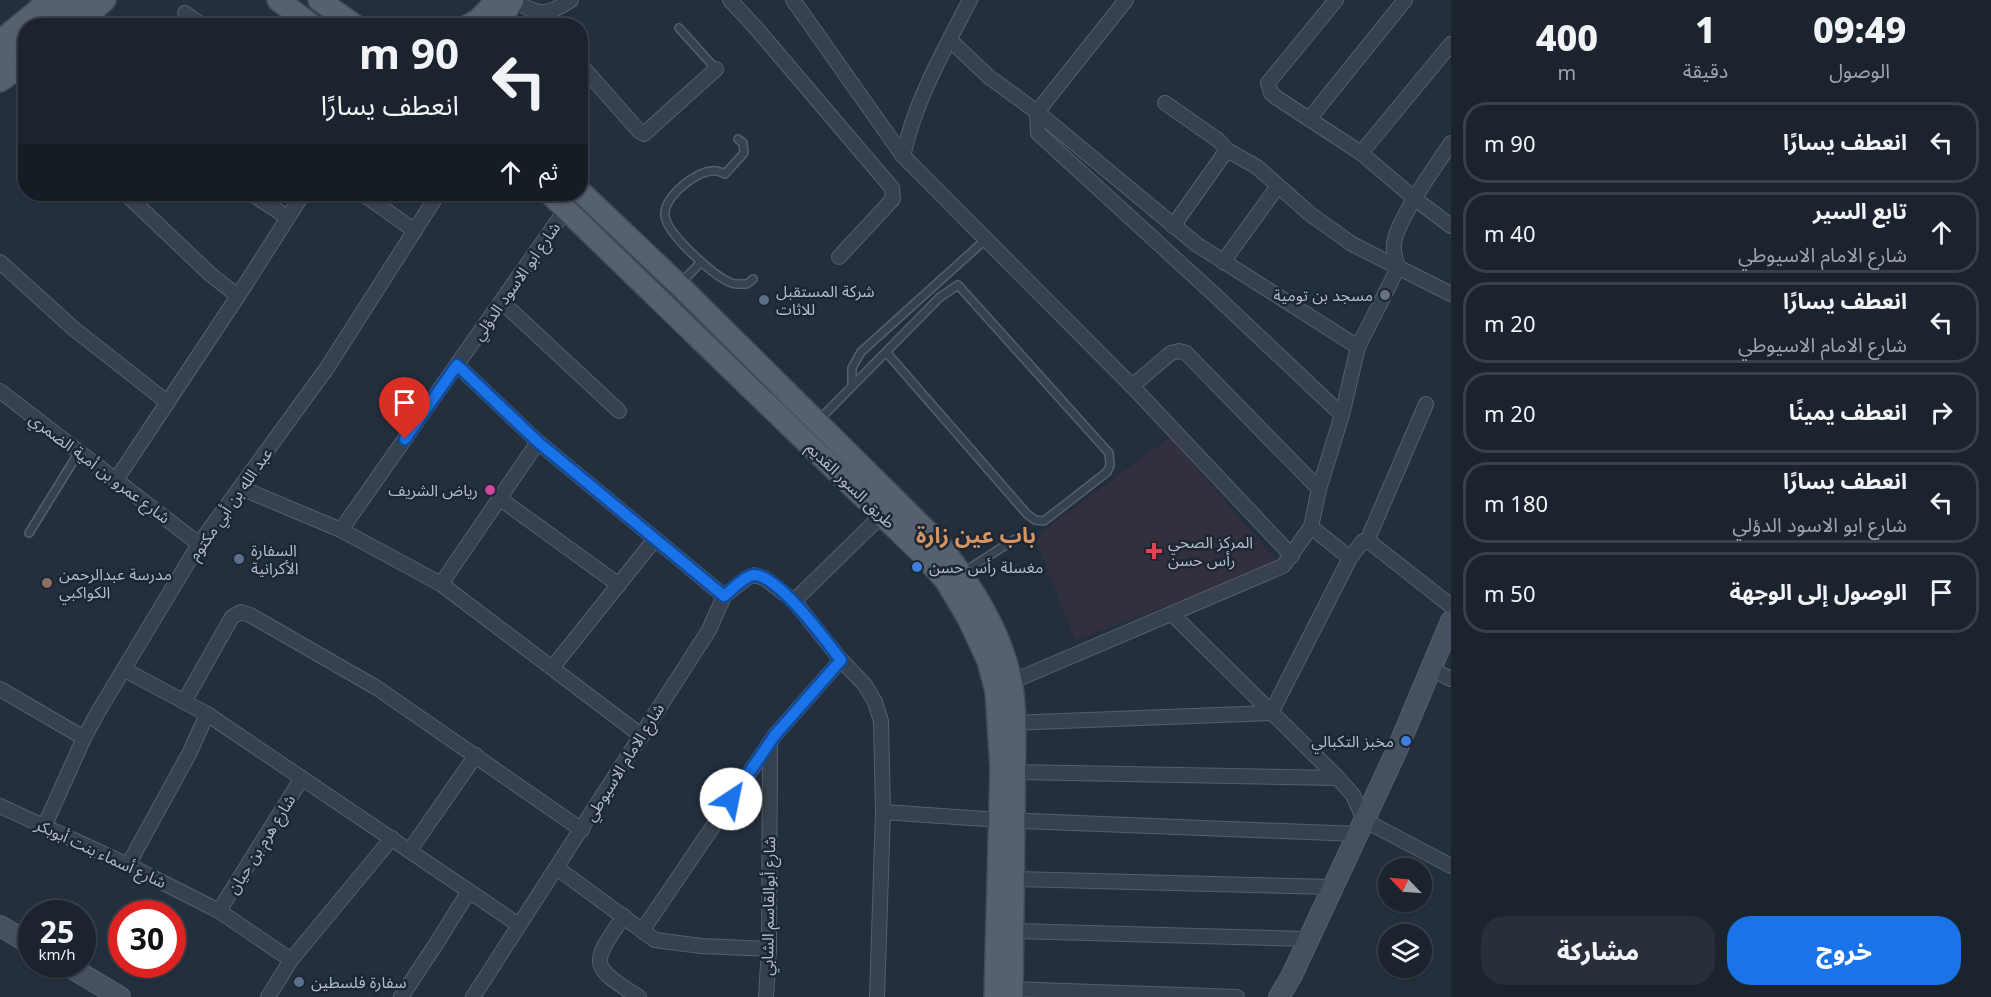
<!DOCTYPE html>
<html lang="ar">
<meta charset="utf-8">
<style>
:root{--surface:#1b232e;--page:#282f3a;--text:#f1f3f6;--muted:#a0a4aa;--line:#39404a;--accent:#1a73e8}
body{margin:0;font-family:"Noto Sans","Noto Sans Arabic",sans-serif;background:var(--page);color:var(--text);direction:rtl;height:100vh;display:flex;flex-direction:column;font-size:22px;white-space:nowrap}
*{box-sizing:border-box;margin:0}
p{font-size:20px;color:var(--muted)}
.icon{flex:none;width:33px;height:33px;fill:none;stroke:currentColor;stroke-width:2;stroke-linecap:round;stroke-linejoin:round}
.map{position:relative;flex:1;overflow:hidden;direction:ltr}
.sheet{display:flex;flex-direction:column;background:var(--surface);width:540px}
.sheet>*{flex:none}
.guide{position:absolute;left:18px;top:18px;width:570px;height:183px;border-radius:24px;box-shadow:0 2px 4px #0004,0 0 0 2px var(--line);direction:rtl;background:#1b232e;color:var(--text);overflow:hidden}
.needle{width:39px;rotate:295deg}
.fabs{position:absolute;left:1378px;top:858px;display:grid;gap:12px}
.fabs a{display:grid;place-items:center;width:54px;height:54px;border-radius:50%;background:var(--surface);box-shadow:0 2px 4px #0004,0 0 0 2px var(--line);font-size:30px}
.speed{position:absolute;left:18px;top:900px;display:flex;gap:12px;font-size:30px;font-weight:700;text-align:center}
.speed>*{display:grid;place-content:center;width:78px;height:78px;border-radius:50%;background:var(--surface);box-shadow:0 2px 4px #0004,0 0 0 2px var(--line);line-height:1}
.speed small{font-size:15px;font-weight:400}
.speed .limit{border:9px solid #d22;background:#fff;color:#111}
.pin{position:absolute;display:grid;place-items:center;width:51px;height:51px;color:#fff;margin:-62px -26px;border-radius:50% 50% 50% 0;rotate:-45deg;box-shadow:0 0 6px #0007}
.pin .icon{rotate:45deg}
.me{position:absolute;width:66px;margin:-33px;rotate:34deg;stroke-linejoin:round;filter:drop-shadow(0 0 4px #0008)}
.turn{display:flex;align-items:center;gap:21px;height:126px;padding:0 30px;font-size:27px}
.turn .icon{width:78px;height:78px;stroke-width:2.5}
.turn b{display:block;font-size:42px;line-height:51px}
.then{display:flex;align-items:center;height:57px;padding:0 30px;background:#0003;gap:12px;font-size:22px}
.eta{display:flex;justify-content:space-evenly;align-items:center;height:102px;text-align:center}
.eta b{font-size:36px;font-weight:800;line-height:42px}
.button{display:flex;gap:12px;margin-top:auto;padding:12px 30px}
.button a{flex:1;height:69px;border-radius:24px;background:var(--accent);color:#fff;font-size:24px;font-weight:800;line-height:69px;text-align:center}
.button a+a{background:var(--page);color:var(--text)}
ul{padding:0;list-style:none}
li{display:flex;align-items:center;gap:18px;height:81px;margin:0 12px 9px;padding:0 18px;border:3px solid var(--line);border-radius:24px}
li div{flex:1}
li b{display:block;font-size:22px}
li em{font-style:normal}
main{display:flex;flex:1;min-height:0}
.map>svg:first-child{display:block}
</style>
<main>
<section class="sheet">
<div class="eta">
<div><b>09:49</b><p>الوصول</p></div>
<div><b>1</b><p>دقيقة</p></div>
<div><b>400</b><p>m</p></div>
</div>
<ul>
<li><svg class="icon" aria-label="left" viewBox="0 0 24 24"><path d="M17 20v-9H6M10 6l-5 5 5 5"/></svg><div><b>انعطف يسارًا</b></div><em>90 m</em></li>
<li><svg class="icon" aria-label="ahead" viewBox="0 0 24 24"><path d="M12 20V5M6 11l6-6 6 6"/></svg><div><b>تابع السير</b><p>شارع الامام الاسيوطي</p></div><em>40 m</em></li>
<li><svg class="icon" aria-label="left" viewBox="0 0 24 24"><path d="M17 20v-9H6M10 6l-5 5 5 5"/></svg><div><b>انعطف يسارًا</b><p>شارع الامام الاسيوطي</p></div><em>20 m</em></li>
<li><svg class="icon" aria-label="right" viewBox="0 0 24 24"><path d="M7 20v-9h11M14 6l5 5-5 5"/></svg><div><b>انعطف يمينًا</b></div><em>20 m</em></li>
<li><svg class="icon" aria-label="left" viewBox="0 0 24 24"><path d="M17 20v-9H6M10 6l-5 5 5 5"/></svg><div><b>انعطف يسارًا</b><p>شارع ابو الاسود الدؤلي</p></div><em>180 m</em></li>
<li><svg class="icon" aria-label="arrive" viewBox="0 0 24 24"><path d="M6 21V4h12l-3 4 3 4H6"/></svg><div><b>الوصول إلى الوجهة</b></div><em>50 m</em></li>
</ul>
<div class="button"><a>خروج</a><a>مشاركة</a></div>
</section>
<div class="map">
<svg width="1451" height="997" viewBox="0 0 1451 997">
<rect width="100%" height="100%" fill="#242f3e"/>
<!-- medical -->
<polygon fill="#32303f" points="1170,437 1280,565 1075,640 1035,537"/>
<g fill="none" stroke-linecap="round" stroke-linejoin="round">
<!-- lane casing -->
<g stroke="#565f6c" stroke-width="10">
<g id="lane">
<polyline points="679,28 716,69"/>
<path d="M738,139L743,143L744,153L725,174C721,172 716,170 712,171C694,172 663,198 665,216C667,234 712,274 729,282C733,285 741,284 747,284L753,279"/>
<polyline points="680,284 701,262"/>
<polyline points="852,386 852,368 861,352 985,240"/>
<polyline points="819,420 940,297 958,285 1109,453 1110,465 1107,472 1044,521 1035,520 1027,514 886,352"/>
<polyline points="29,533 79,452"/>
<polyline points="964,572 1015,539"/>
</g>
</g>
<!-- street casing -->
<g stroke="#565f6c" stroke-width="16">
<g id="street">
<path d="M513,0C538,15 545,17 571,0"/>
<polyline points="730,0 756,28 892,188 893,199 839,257"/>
<polyline points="793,0 903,156 1132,386 1292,556"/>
<polyline points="1126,0 1037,112 1038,133 1217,297 1342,415"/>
<polyline points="1336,0 1268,83 1271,93 1277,98 1361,153 1415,199 1451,226"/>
<polyline points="185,13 203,26"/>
<polyline points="536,13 547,26"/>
<polyline points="950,40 989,77 1037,112 1196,244 1358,347 1342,415 1319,489 1311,527 1283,566 1011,682"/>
<polyline points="580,64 639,131 644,134 716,69"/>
<polyline points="1165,103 1218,140 1227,150 1173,226"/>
<polyline points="1310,118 1405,0"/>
<polyline points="1227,150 1257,167 1310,214 1352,244 1451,294"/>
<polyline points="1361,153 1451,44"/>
<path d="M903,156C915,101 944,50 970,0"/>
<polyline points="252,194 287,217"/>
<polyline points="363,194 415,231"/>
<polyline points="129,197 211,275 238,296"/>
<polyline points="0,262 74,329 167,402"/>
<polyline points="1223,262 1278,186"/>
<polyline points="502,302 619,411"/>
<path d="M1358,347L1398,268C1396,260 1393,252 1394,245C1395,222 1437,164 1451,143"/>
<polyline points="457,365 538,442 724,596"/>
<polyline points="1132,386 1171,353 1179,351 1186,353 1319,489"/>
<polyline points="0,391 199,544"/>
<polyline points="116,480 238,296 303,194"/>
<polyline points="241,488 341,530 441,584 642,736"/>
<polyline points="499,498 619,585"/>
<polyline points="341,530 566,209"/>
<polyline points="1367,541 1426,404"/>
<polyline points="1350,558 1363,541 1371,543 1451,606"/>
<polyline points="441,584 538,442"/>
<polyline points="794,601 882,515"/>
<polyline points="1172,614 1338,778 1353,795 1364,820 1451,866"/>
<polyline points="552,668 655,539"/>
<polyline points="1431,669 1451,679"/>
<polyline points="125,670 207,714 519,925"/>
<polyline points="0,689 84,738"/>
<polyline points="184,702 232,617 241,612 250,615 377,688 582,830"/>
<polyline points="1009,723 1271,713 1350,558 1311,527"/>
<polyline points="1016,772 1338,778"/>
<polyline points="0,806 128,865 219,911 291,960"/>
<polyline points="883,812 1000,820 1358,834"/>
<polyline points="44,827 84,738 98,712 199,544 327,368 438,194"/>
<polyline points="410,850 476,755"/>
<polyline points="128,865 190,752 207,714"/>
<polyline points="557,868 655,940 701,946 769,949"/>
<polyline points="1014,879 1333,887"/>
<polyline points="219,911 302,778"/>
<path d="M624,916C592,963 587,965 639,997"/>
<polyline points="642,931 775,735 841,660"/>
<polyline points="1013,931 1309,939"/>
<polyline points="1012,989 1237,997"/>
<polyline points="268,997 291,960 392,838"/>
<polyline points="401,997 438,941 469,891"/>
<polyline points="473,997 709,630 724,596 747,578 754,575 764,578 794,601 841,660 865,685 875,702 881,721 883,812 877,997"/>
<polyline points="766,997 769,949 770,743"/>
</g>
</g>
<!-- secondary casing -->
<g stroke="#565f6c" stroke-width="22">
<g id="secondary">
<polyline points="0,926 32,945"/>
<polyline points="65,964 120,997"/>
<polyline points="1279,997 1292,975 1396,752 1451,621"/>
</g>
</g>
<!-- primary casing -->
<g stroke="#414a57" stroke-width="24">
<g id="primary">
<polyline points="278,0 313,26"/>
<polyline points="319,0 356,26"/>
<polyline points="45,26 78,0"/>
<polyline points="75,26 105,0"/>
<polyline points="467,26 479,19 497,0"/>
<polyline points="497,26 513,0"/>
<polyline points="0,41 50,0"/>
<polyline points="0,60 26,41"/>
<polyline points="0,81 26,63"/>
<path d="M580,191L679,285L938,542C970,584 1000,628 1011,681C1014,694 1014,709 1015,722L1012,997"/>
<polyline points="550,194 921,553 946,581 968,618 988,661 996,691 1001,768 995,997"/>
</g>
</g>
<!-- lane -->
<use href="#lane" stroke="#38414e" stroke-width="7"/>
<!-- street -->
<use href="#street" stroke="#38414e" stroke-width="14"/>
<!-- secondary -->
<use href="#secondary" stroke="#465061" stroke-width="20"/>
<!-- primary -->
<use href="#primary" stroke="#56606e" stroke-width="21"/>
</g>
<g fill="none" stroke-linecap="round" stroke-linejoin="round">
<!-- route casing -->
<g stroke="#114b97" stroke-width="15">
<path id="route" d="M405,439L457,365L538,442L724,596C732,590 745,575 755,575C779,576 826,641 841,660L775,735L731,799"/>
</g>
<!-- route -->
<use href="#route" stroke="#1a73e8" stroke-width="10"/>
</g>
<!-- markers -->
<circle fill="#6b7280" stroke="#1d2633" stroke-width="2" cx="1385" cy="295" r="6"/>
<g fill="#5c6f8a" stroke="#1d2633" stroke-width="2">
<circle cx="764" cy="300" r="6"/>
<circle cx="239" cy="559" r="6"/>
<circle cx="299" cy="982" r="6"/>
</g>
<circle fill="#d1479c" stroke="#1d2633" stroke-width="2" cx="490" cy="490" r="6"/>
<path fill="#e0444e" stroke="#1d2633" stroke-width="2" d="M1151 542h6v6h6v6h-6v6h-6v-6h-6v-6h6z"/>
<g fill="#3f7fe0" stroke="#1d2633" stroke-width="2">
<circle cx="917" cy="567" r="6"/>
<circle cx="1406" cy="741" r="6"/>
</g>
<circle fill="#8d6e63" stroke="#1d2633" stroke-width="2" cx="47" cy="583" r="6"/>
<g text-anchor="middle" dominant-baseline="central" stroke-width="5" stroke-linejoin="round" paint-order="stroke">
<!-- street labels -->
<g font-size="16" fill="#b4bcc9" stroke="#1d2633">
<text transform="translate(516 281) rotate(-55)">شارع ابو الاسود الدؤلي</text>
<text transform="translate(100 468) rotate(37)">شارع عمرو بن أمية الضمري</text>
<text transform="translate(851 485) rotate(44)">طريق السور القديم</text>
<text transform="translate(230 504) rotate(-55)">عبد الله بن أبي مكتوم</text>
<text transform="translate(624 762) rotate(-58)">شارع الامام الاسيوطي</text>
<text transform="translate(261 844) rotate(-58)">شارع هرم بن حيان</text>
<text transform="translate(101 853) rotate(25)">شارع أسماء بنت أبوبكر</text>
<text transform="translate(768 906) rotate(-89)">شارع أبوالقاسم الشابي</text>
</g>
<!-- poi labels -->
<g font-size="16" fill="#b4bcc9" stroke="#1d2633" text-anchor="start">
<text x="776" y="291">شركة المستقبل<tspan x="776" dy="18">للاثات</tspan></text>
<text x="1373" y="295" text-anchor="end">مسجد بن تومية</text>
<text x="478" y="490" text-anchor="end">رياض الشريف</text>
<text x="1168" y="542">المركز الصحي<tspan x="1168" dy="18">رأس حسن</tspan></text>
<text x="251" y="550">السفارة<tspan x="251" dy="18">الأكرانية</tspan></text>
<text x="929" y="567">مغسلة رأس حسن</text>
<text x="59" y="574">مدرسة عبدالرحمن<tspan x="59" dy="18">الكواكبي</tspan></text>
<text x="1394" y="741" text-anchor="end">مخبز التكبالي</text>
<text x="311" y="982">سفارة فلسطين</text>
</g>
<!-- district labels -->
<g font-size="22" font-weight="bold" fill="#d59563" stroke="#1d2633">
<text x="976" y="534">باب عين زارة</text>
</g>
</g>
</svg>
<div class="fabs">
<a><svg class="needle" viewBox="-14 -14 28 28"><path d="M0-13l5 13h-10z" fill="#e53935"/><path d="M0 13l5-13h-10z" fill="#a0a4aa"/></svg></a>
<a><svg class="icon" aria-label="layers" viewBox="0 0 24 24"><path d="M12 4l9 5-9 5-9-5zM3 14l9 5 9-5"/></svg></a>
</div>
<div class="speed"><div>25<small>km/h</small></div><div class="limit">30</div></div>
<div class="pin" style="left:405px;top:439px;background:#d93025"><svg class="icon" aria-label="arrive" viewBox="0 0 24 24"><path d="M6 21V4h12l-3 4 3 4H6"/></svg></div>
<svg class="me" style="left:731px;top:799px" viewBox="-20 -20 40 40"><circle r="19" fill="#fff"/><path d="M0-13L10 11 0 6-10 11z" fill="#1a73e8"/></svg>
<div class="guide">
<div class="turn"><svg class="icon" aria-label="left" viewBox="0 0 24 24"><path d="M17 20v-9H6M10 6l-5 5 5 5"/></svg><div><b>90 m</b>انعطف يسارًا</div></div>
<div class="then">ثم<svg class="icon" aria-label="ahead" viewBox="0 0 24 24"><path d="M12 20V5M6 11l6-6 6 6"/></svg></div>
</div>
</div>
</main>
